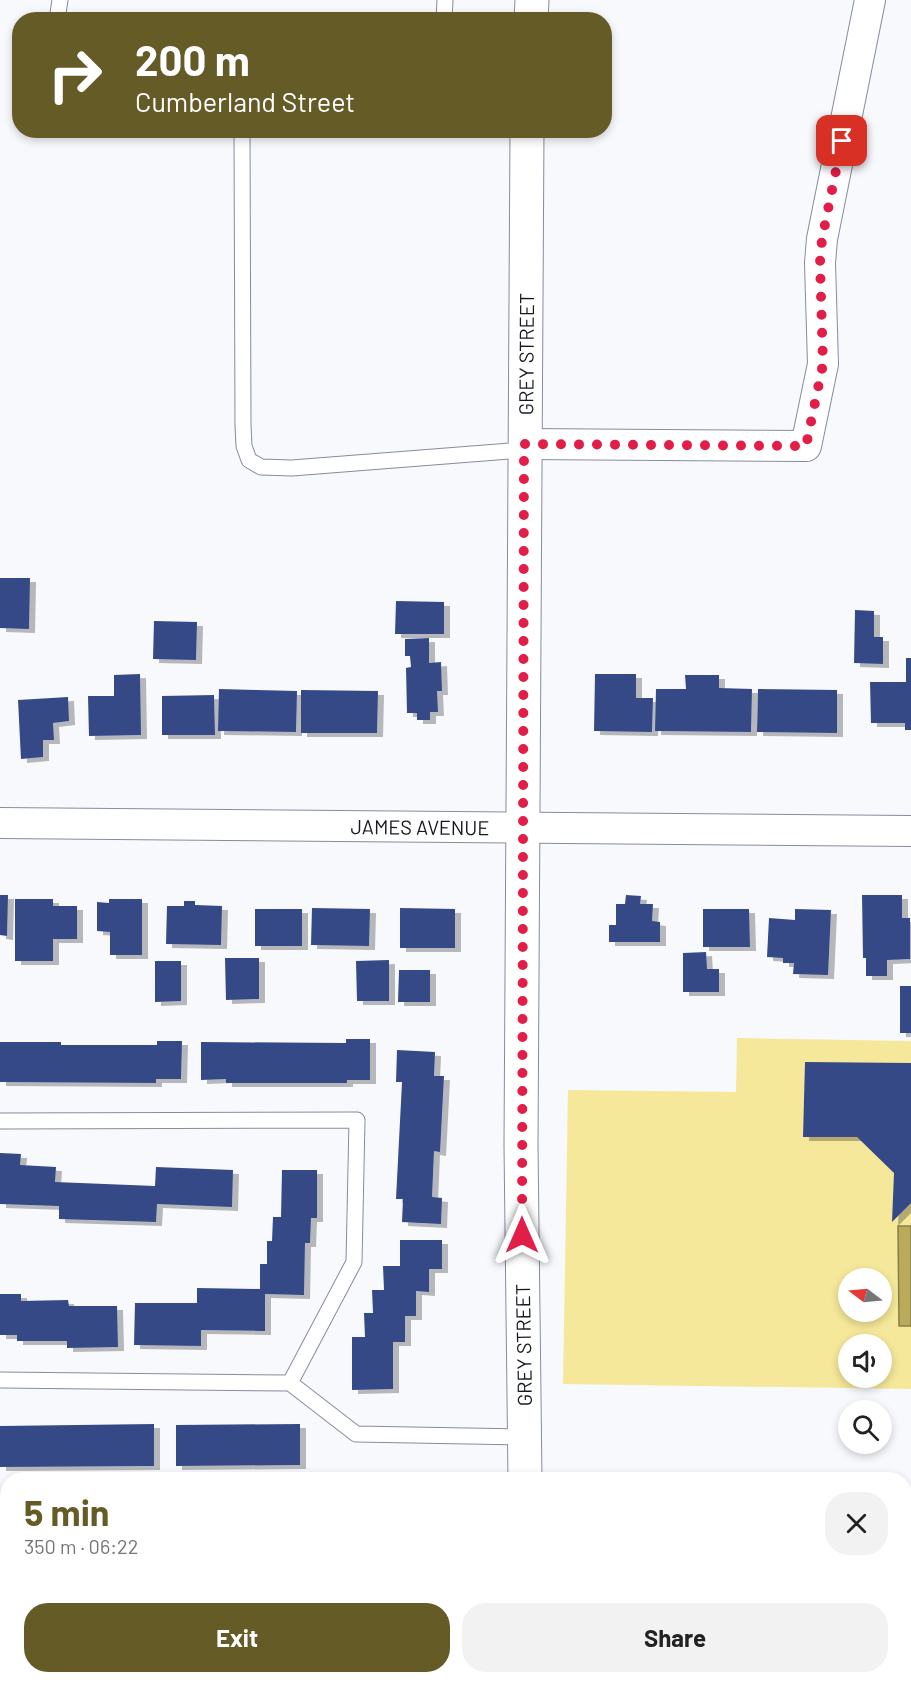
<!DOCTYPE html>
<meta charset="utf-8">
<style>
:root{--surface:#fff;--page:#f2f2f2;--text:#222;--muted:#767676;--accent:#645b27}
body{margin:0;font-family:Barlow,sans-serif;background:var(--page);color:var(--text);height:100vh;display:flex;flex-direction:column;font-size:22px;white-space:nowrap}
*{box-sizing:border-box;margin:0}
p{font-size:20px;color:var(--muted)}
.icon{flex:none;width:33px;height:33px;fill:none;stroke:currentColor;stroke-width:2;stroke-linecap:round;stroke-linejoin:round}
.map{position:relative;flex:1;overflow:hidden}
.side{position:absolute;left:0px;top:1472px;width:912px;height:212px;display:flex;flex-direction:column;background:var(--surface);border-radius:24px 24px 0 0;box-shadow:0 3px 9px #0003}
.side>*{flex:none}
.hud{position:absolute;left:12px;top:12px;width:600px;height:126px;border-radius:24px;box-shadow:0 3px 9px #0003;background:#645b27;color:#fff;overflow:hidden}
.needle{width:39px;rotate:286deg}
.buttons{position:absolute;left:838px;top:1268px;display:grid;gap:12px}
.buttons a{display:grid;place-items:center;width:54px;height:54px;border-radius:50%;background:var(--surface);box-shadow:0 3px 9px #0003;font-size:30px}
.pin{position:absolute;display:grid;place-items:center;width:51px;height:51px;color:#fff;margin:-26px;border-radius:12px;box-shadow:0 3px 9px #0006}
.me{position:absolute;width:66px;margin:-33px;rotate:0deg;stroke-linejoin:round;filter:drop-shadow(0 0 4px #0008)}
.turn{display:flex;align-items:center;gap:21px;height:126px;padding:0 24px;font-size:27px}
.turn .icon{width:78px;height:78px;stroke-width:2.5}
.turn b{display:block;font-size:42px;line-height:51px}
.round{display:grid;place-items:center;flex:none;width:63px;height:63px;border-radius:24px;background:var(--page)}
.overview{display:flex;align-items:center;justify-content:space-between;height:102px;padding:0 24px}
h1{font-size:36px;font-weight:700;line-height:45px;color:var(--accent)}
.action{display:flex;gap:12px;margin-top:auto;padding:12px 24px}
.action a{flex:1;height:69px;border-radius:24px;background:var(--accent);color:#fff;font-size:24px;font-weight:700;line-height:69px;text-align:center}
.action a+a{background:var(--page);color:var(--text)}
.map>svg:first-child{display:block}
</style>
<div class="map">
<svg width="911" height="1682" viewBox="0 0 911 1682">
<defs>
<filter id="shadow"><feDropShadow dx="6" dy="4" stdDeviation="0" flood-color="#0004"/></filter>
</defs>
<rect width="100%" height="100%" fill="#f8f9fd"/>
<!-- green -->
<path fill="#f5e89a" fill-rule="evenodd" d="M737,1038L911,1041V1389L563,1384L568,1090L736,1092ZM849,1278H882V1311H849ZM849,1344H882V1377H849Z"/>
<!-- water -->
<polygon fill="#b9ab59" stroke="#887f47" stroke-width="1.5" points="898,1226 911,1226 911,1326 899,1326"/>
<!-- building -->
<g fill="#354a87" filter="url(#shadow)">
<polygon points="0,578 30,578 29,629 0,628"/>
<polygon points="396,601 444,602 444,634 395,634"/>
<polygon points="855,610 874,611 874,637 883,637 883,664 854,663"/>
<polygon points="154,621 197,622 196,660 153,659"/>
<polygon points="429,638 429,663 441,662 442,691 437,691 438,712 430,712 430,720 417,720 417,713 407,713 406,668 411,667 410,656 405,656 405,639"/>
<polygon points="906,658 911,658 911,730 905,730 905,723 871,723 870,682 906,682"/>
<polygon points="140,674 141,735 89,736 88,696 114,696 114,675"/>
<polygon points="595,674 636,674 636,698 653,698 652,732 594,731"/>
<polygon points="685,675 719,675 719,688 752,689 751,732 655,731 656,689 686,689"/>
<polygon points="219,689 297,691 296,732 218,731"/>
<polygon points="758,689 837,690 837,733 757,732"/>
<polygon points="301,690 378,691 377,733 301,733"/>
<polygon points="214,695 215,735 162,735 162,696"/>
<polygon points="68,697 69,721 53,723 54,740 43,740 43,757 21,759 18,700"/>
<polygon points="0,895 8,895 7,936 0,935"/>
<polygon points="626,895 641,896 640,904 653,904 652,921 660,922 660,942 609,942 609,925 616,925 616,904 625,904"/>
<polygon points="862,895 902,895 902,918 910,918 910,959 887,960 887,976 866,976 866,958 863,958"/>
<polygon points="15,899 53,899 53,906 77,906 77,939 53,939 53,961 15,961"/>
<polygon points="109,899 142,899 142,955 110,955 110,932 97,931 97,902 109,903"/>
<polygon points="184,901 195,901 195,905 222,906 221,945 166,944 167,906 184,906"/>
<polygon points="312,908 370,909 369,946 311,945"/>
<polygon points="400,908 455,909 455,948 400,948"/>
<rect x="255" y="909" width="47" height="37"/>
<polygon points="703,909 749,909 750,947 703,947"/>
<polygon points="795,909 831,910 828,975 793,974 794,963 783,963 783,958 767,957 769,918 795,920"/>
<polygon points="706,952 707,969 719,969 719,992 683,992 683,953"/>
<polygon points="225,958 259,958 259,999 226,1000"/>
<polygon points="389,960 389,1001 357,1001 356,961"/>
<polygon points="155,961 181,961 181,1001 155,1002"/>
<polygon points="399,970 430,970 430,1002 398,1002"/>
<rect x="900" y="986" width="11" height="47"/>
<polygon points="346,1039 370,1039 370,1080 347,1080 347,1083 226,1083 226,1079 201,1080 201,1042 346,1043"/>
<polygon points="157,1041 182,1041 181,1079 156,1079 156,1083 0,1082 0,1042 61,1042 61,1045 157,1045"/>
<polygon points="397,1050 435,1052 434,1076 444,1076 440,1152 434,1151 432,1197 442,1198 441,1224 402,1222 403,1199 396,1199 402,1082 396,1082"/>
<polygon points="805,1062 911,1063 911,1203 892,1222 894,1173 857,1137 803,1137"/>
<polygon points="0,1153 21,1154 20,1165 56,1167 55,1182 155,1186 156,1167 233,1170 232,1207 157,1204 156,1222 59,1219 59,1206 0,1204"/>
<polygon points="282,1170 317,1170 317,1218 311,1218 310,1243 305,1243 304,1295 265,1294 265,1331 201,1330 201,1346 134,1345 135,1303 197,1303 197,1288 260,1289 260,1264 267,1264 267,1241 272,1241 273,1217 281,1217"/>
<polygon points="400,1240 442,1240 442,1269 429,1269 429,1292 416,1291 416,1316 405,1316 405,1342 393,1342 393,1389 352,1390 352,1337 365,1337 364,1313 373,1313 372,1290 384,1290 383,1266 400,1266"/>
<polygon points="0,1294 21,1294 21,1301 68,1300 69,1306 117,1306 118,1347 67,1348 67,1341 17,1341 17,1335 0,1335"/>
<polygon points="154,1424 154,1466 0,1467 0,1426"/>
<polygon points="300,1424 300,1465 176,1466 176,1425"/>
<rect x="402" y="1473" width="41" height="6"/>
<rect x="248" y="1676" width="42" height="6"/>
<polygon points="403,1676 445,1676 444,1682 403,1682"/>
<polygon points="862,1676 891,1676 891,1679 862,1680"/>
</g>
<g fill="none" stroke-linecap="round" stroke-linejoin="round">
<!-- lane casing -->
<g stroke="#858c9c" stroke-width="17">
<g id="lane">
<polyline points="57,20 60,0"/>
<polyline points="444,20 445,0"/>
<polyline points="242,130 243,425 244,446 249,460 261,467 292,468 524,450"/>
<polyline points="0,1121 357,1120 354,1262 290,1383"/>
<polyline points="0,1380 290,1383 356,1434 524,1437"/>
<polyline points="0,1522 8,1522"/>
<polyline points="346,1682 346,1676"/>
</g>
</g>
<!-- street casing -->
<g stroke="#858c9c" stroke-width="32">
<g id="street">
<polyline points="524,444 806,446 823,364 820,263 822,239 870,0"/>
<path id="s1" d="M0,823L911,831"/>
</g>
</g>
<!-- secondary casing -->
<g stroke="#858c9c" stroke-width="35">
<g id="secondary">
<polyline points="531,20 532,0"/>
<path id="s2" d="M525,1479L521,1145L527,130"/>
<polyline points="528,1676 528,1682"/>
</g>
</g>
<!-- lane -->
<use href="#lane" stroke="#fff" stroke-width="15"/>
<!-- street -->
<use href="#street" stroke="#fff" stroke-width="30"/>
<!-- secondary -->
<use href="#secondary" stroke="#fff" stroke-width="33"/>
</g>
<g fill="none" stroke-linecap="round" stroke-linejoin="round">
<!-- route -->
<polyline stroke="#e11d48" stroke-width="10" stroke-dasharray="0 18" points="522,1235 524,444 806,446 823,364 820,262 822,239 842,141"/>
</g>
<g text-anchor="middle" dominant-baseline="central" stroke-width="6" stroke-linejoin="round" paint-order="stroke">
<!-- street labels -->
<g font-size="20" fill="#14171d" stroke="#fff">
<text stroke="none"><textPath href="#s2" startOffset="1125">GREY STREET</textPath></text>
<text stroke="none"><textPath href="#s1" startOffset="420">JAMES AVENUE</textPath></text>
<text transform="translate(523 1345) rotate(-91)">GREY STREET</text>
</g>
</g>
</svg>
<div class="buttons">
<a><svg class="needle" viewBox="-14 -14 28 28"><path d="M0-13l5 13h-10z" fill="#e53935"/><path d="M0 13l5-13h-10z" fill="#767676"/></svg></a>
<a><svg class="icon" aria-label="sound" viewBox="0 0 24 24"><path d="M4 9h4l5-4v14l-5-4H4zM17 9q2 3 0 6"/></svg></a>
<a><svg class="icon" aria-label="search" viewBox="0 0 24 24"><circle cx="10" cy="10" r="6"/><path d="M15 15l6 6"/></svg></a>
</div>
<div class="pin" style="left:842px;top:141px;background:#d93025"><svg class="icon" aria-label="arrive" viewBox="0 0 24 24"><path d="M6 21V4h12l-3 4 3 4H6"/></svg></div>
<svg class="me" style="left:522px;top:1235px" viewBox="-20 -20 40 40"><path d="M0-17L14 15 0 8-14 15z" fill="#e11d48" stroke="#fff" stroke-width="4"/></svg>
<div class="hud">
<div class="turn"><svg class="icon" aria-label="right" viewBox="0 0 24 24"><path d="M7 20v-9h11M14 6l5 5-5 5"/></svg><div><b>200 m</b>Cumberland Street</div></div>
</div>
<section class="side">
<div class="overview"><div><h1>5 min</h1><p>350 m · 06:22</p></div><a class="round"><svg class="icon" aria-label="close" viewBox="0 0 24 24"><path d="M6 6l12 12M18 6L6 18"/></svg></a></div>
<div class="action"><a>Exit</a><a>Share</a></div>
</section>
</div>
